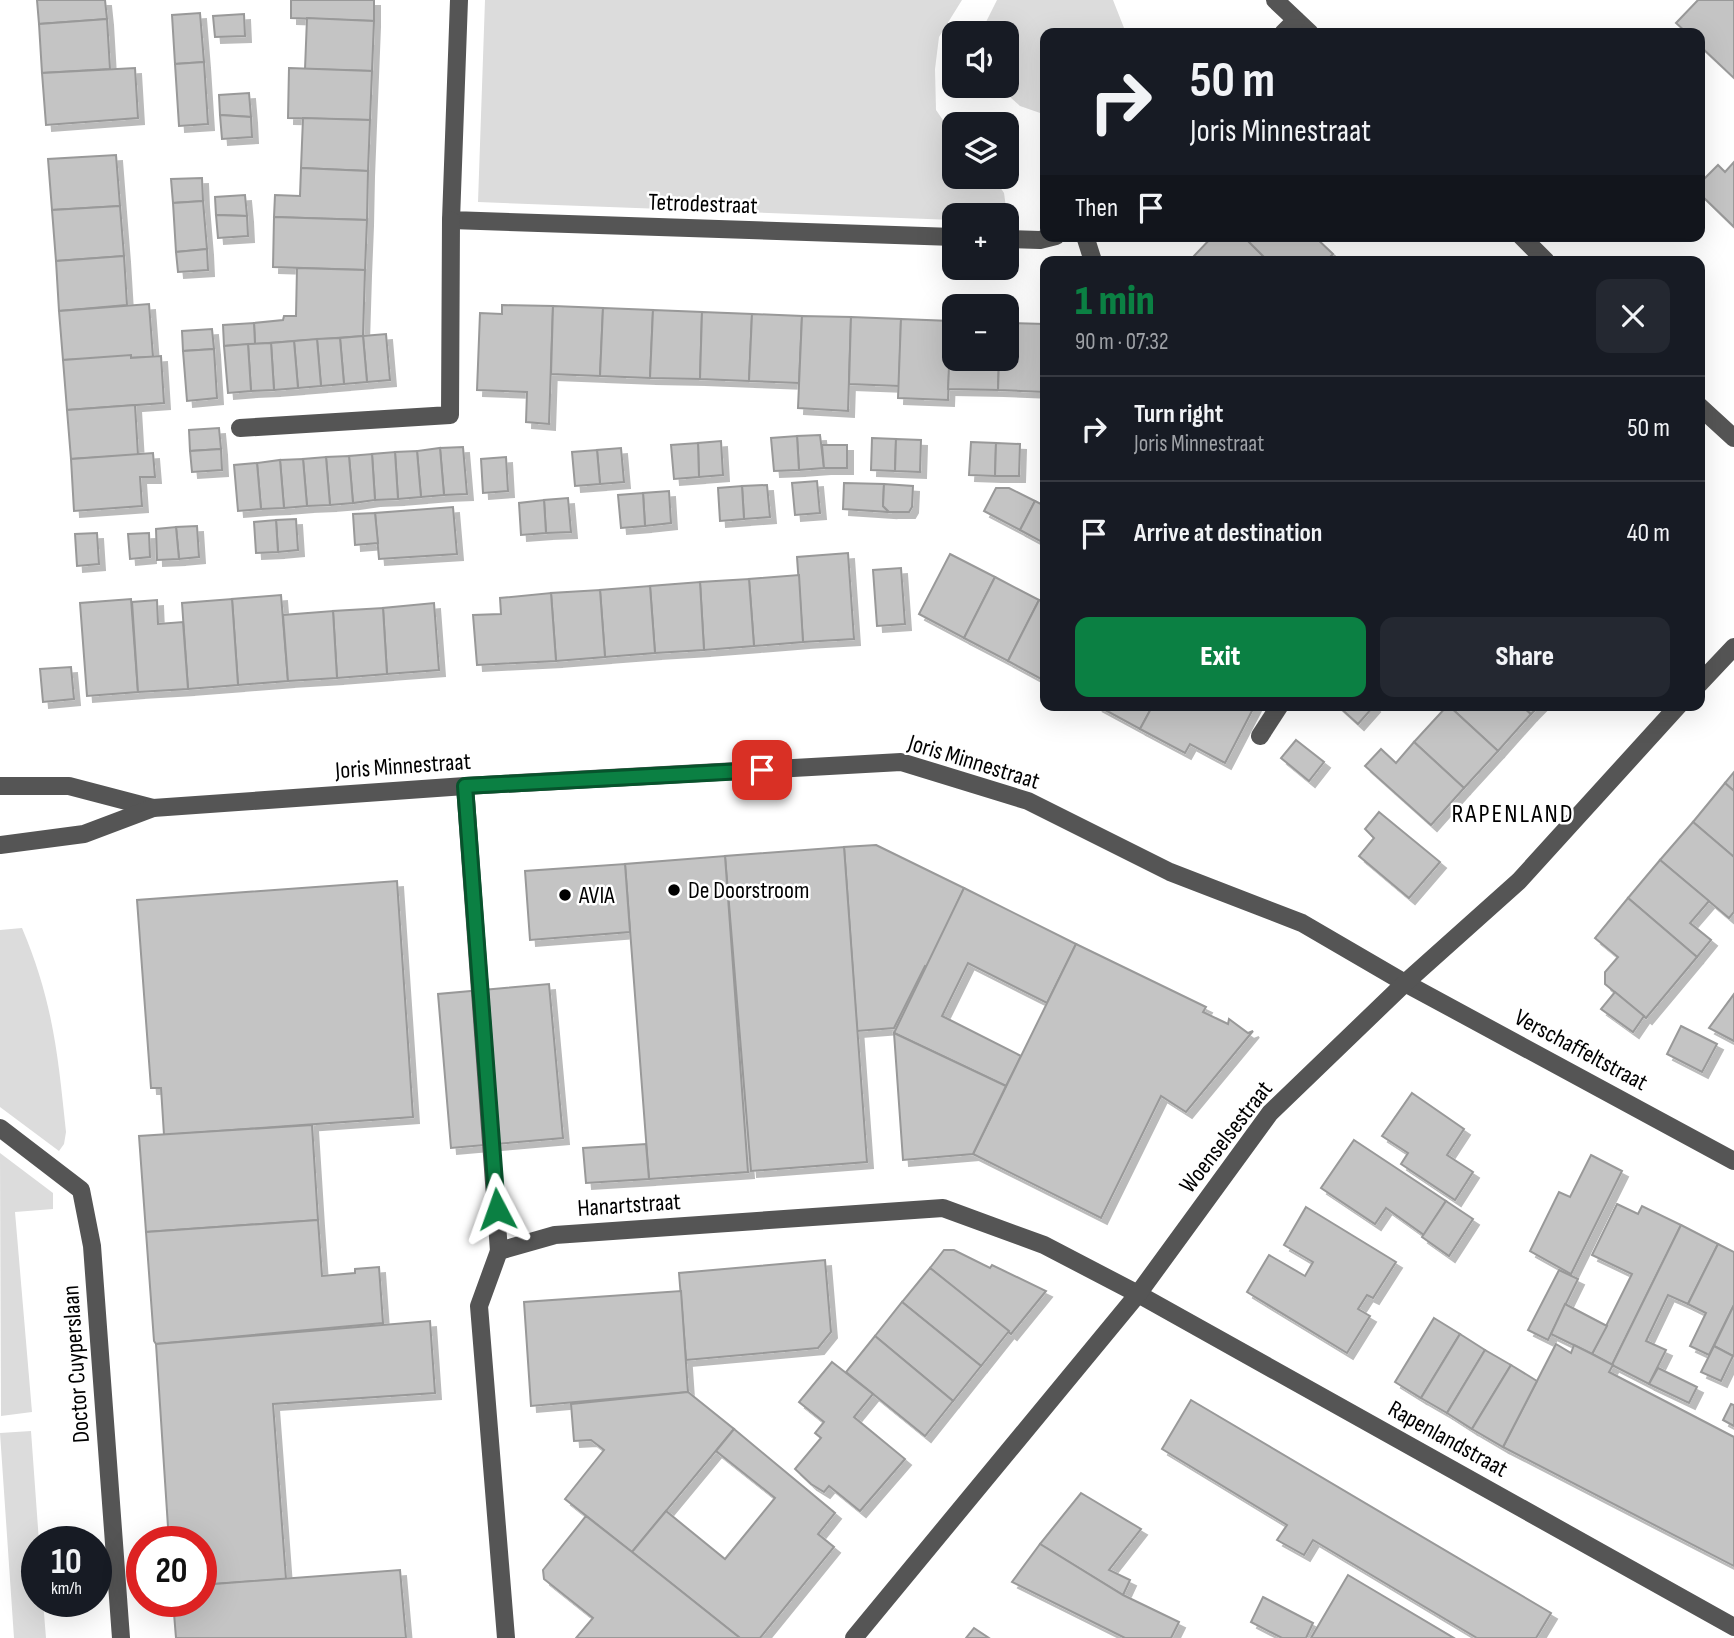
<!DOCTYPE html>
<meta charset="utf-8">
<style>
:root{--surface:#171b24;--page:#242831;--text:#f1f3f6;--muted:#9ea1a6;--line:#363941;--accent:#0b8043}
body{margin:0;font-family:"Sofia Sans Condensed",sans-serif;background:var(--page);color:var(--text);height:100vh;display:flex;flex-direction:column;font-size:26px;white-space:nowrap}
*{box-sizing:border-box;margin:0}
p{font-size:23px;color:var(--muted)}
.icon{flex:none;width:38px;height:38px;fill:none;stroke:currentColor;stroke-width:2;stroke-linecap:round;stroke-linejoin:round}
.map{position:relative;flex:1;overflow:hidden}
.side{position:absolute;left:1040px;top:256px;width:665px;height:455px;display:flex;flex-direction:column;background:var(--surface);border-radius:14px;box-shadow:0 7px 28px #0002}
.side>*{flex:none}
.top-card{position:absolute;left:1040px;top:28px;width:665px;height:214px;border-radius:14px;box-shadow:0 7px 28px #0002;background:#171b24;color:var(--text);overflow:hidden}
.buttons{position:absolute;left:942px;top:21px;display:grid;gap:14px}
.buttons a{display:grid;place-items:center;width:77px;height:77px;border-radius:14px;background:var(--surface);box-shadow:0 7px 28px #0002;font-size:35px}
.speed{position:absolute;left:21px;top:1526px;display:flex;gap:14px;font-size:35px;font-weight:700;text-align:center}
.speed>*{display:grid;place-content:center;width:91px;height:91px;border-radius:50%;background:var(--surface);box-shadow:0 7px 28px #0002;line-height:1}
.speed small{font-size:18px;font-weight:400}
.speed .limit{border:10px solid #d22;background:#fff;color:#111}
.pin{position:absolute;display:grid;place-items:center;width:60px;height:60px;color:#fff;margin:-30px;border-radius:14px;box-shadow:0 4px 10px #0006}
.me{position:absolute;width:77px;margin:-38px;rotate:356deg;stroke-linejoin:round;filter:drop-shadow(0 0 5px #0008)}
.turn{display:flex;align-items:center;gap:24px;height:147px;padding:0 35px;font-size:32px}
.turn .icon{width:91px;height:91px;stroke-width:2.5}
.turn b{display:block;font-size:49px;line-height:60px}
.then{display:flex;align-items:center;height:66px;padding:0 35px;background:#0003;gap:14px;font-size:26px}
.round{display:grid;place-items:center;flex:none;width:74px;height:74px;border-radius:14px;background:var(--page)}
.head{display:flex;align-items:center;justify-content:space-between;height:119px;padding:0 35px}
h1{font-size:42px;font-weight:800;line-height:52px;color:var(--accent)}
.button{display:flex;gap:14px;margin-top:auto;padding:14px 35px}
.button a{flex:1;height:80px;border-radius:14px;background:var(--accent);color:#fff;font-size:28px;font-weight:800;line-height:80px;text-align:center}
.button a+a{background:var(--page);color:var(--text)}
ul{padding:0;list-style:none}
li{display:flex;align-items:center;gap:21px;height:105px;padding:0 35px;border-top:2px solid var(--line)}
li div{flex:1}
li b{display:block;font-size:26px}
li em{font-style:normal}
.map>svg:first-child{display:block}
</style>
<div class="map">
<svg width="1734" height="1638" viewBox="0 0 1734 1638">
<defs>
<filter id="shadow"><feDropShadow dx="6" dy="6" stdDeviation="0" flood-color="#0004"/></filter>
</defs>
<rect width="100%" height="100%" fill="#fff"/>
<!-- green -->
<g fill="#dcdcdc">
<polygon points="485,0 962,0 939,37 935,69 936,110 954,136 954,177 993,177 1004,193 1008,222 1006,215 954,215 954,220 478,202"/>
<polygon points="997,0 1113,0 1126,33 1045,33 1043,114 1020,106 998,86 1006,86 1006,33 984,33 985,24"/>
<path d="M22,928C53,1001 58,1055 66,1132L64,1144L59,1151L0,1107V930Z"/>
<polygon points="0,1153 53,1193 53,1209 15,1212 32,1412 1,1416"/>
<polygon points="31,1431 39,1542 37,1601 43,1601 46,1638 14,1638 0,1433"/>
</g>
<!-- building -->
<g fill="#c4c4c4" stroke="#999" stroke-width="2" filter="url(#shadow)">
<polygon points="37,0 105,0 107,19 39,24"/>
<polygon points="291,0 374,0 374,21 291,18"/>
<polygon points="1698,0 1734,0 1734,78 1699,45 1699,33 1687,33 1676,23"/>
<polygon points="200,13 204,62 175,64 172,15"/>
<polygon points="244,14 245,36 215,37 213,16"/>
<polygon points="307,18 374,21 372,71 305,69"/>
<polygon points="107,19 110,69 42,73 39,24"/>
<polygon points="204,62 208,124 179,126 175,64"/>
<polygon points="135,68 138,118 46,125 42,73"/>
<polygon points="289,68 372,71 370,120 288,118"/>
<polygon points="249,93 251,117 220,115 219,95"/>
<polygon points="220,115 251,117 252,137 222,139"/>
<polygon points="303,118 370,120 368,171 301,168"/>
<polygon points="116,155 120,206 52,210 48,159"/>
<polygon points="1734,162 1734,227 1699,193 1699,184 1718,165 1725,172"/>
<polygon points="301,168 368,171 367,220 274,217 275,195 300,196"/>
<polygon points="202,178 203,201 173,203 171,179"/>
<polygon points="245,195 247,216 216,215 215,197"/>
<polygon points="203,201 207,249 176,252 173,203"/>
<polygon points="120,206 124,256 56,261 52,210"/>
<polygon points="216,215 247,216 248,236 218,238"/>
<polygon points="274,217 367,220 365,270 273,267"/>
<polygon points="1213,236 1243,236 1268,261 1196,261 1193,257"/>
<polygon points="1243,236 1314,236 1333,254 1326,261 1268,261"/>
<polygon points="207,249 208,270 178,272 176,252"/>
<polygon points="124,256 127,305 59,311 56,261"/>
<polygon points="297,268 365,270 363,336 255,344 254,323 283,320 284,316 296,316"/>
<polygon points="149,304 153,357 63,360 59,311"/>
<polygon points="502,305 553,306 549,424 526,422 527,392 477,390 480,313 502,314"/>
<polygon points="553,306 603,308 600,376 551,374"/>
<polygon points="603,308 653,310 650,378 600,376"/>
<polygon points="653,310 702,312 700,379 650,378"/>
<polygon points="702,312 752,314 749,381 700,379"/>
<polygon points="752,314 802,316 799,383 749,381"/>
<polygon points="802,316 851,317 848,411 798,408"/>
<polygon points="851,317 901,319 899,386 849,384"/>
<polygon points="901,319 951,321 948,400 898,398"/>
<polygon points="951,321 954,321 954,359 999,359 998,390 948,389"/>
<polygon points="254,323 255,344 224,346 223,325"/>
<polygon points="1006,323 1045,324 1045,392 998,390 999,359 1006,359"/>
<polygon points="212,329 214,349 183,351 182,331"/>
<polygon points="386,334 390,380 367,382 363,336"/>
<polygon points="363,336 367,382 344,384 340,338"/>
<polygon points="340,338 344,384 321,386 317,339"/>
<polygon points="317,339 321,386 298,388 294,341"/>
<polygon points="294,341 298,388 274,390 271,343"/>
<polygon points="271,343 274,390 251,391 248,344"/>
<polygon points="248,344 251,391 228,393 224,346"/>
<polygon points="214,349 217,398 187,401 183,351"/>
<polygon points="131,355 131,358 161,356 164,403 67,410 63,360"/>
<polygon points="135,405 138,455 71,459 67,410"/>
<polygon points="219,428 221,449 190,451 189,430"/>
<polygon points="820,435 824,468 799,470 797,436"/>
<polygon points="797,436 799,470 774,471 771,438"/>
<polygon points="872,438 896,439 895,471 871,470"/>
<polygon points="896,439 921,440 920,472 895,471"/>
<polygon points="721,441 723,475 699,477 698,443"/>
<polygon points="971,442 996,443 995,476 969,475"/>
<polygon points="698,443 699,477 674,479 671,445"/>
<polygon points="996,443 1020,444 1019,476 995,476"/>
<polygon points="822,445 847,445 847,468 824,468"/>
<polygon points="463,447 467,494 444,495 440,448"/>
<polygon points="440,448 444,495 421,497 417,451"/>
<polygon points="621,448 624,482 600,484 597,450"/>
<polygon points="221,449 222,470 192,472 190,451"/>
<polygon points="597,450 600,484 575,486 572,452"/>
<polygon points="417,451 421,497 398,499 395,452"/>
<polygon points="395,452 398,499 375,500 372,454"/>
<polygon points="153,453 155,477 140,477 142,506 74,511 71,459"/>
<polygon points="372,454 375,500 353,503 349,456"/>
<polygon points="349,456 353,503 330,505 326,457"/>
<polygon points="326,457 330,505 307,506 303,459"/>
<polygon points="506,457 508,491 483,493 481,459"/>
<polygon points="303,459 307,506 284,508 280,460"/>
<polygon points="280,460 284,508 261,509 257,463"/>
<polygon points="257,463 261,509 238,511 234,465"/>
<polygon points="817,481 820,513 795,515 792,483"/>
<polygon points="844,483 884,484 883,506 889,512 843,509"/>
<polygon points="884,484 913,486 912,507 909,512 889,512 883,506"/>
<polygon points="767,485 770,517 744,519 742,486"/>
<polygon points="742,486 744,519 720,521 718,488"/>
<polygon points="996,488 1009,488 1035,501 1020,530 984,511"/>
<polygon points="669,491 671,523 645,526 643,493"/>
<polygon points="643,493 645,526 621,528 618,495"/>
<polygon points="568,498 571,532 546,533 544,500"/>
<polygon points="544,500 546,533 521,535 519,503"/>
<polygon points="1035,501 1045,506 1042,542 1020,530"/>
<polygon points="453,507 457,554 379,559 375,513"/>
<polygon points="375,513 378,543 355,545 353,514"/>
<polygon points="296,519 298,550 278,552 276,520"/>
<polygon points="276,520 278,552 256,553 254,522"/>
<polygon points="197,526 199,557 179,559 176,527"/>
<polygon points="176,527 179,559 157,560 156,529"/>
<polygon points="97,533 99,564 77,566 75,534"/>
<polygon points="149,533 150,557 130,559 128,534"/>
<polygon points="848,553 854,639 803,642 797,557"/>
<polygon points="950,554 995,577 964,638 919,614"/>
<polygon points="901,568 905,624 877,626 873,570"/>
<polygon points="799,575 803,642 754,646 749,579"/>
<polygon points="995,577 1039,600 1008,661 964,638"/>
<polygon points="749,579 754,646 704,650 700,582"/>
<polygon points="700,582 704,650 655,653 650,586"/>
<polygon points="650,586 655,653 605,657 600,590"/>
<polygon points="600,590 605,657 556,661 551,593"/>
<polygon points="551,593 556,661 477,665 473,615 501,614 500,598"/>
<polygon points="281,595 288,681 238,685 232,599"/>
<polygon points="131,599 138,692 87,696 80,603"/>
<polygon points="232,599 238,685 188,689 182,603"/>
<polygon points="157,600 158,624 183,622 188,689 138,692 132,602"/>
<polygon points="1039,600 1045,603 1045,681 1008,661"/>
<polygon points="434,603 439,670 387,674 383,608"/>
<polygon points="383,608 387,674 337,678 333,611"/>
<polygon points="333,611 337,678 288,681 283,615"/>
<polygon points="71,667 74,699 43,702 40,669"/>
<polygon points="1096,705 1153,705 1140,729"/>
<polygon points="1153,705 1255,705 1225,763 1190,744 1185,753 1140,729"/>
<polygon points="1337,705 1373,705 1374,706 1358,724"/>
<polygon points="1448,705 1521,705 1531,714 1498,751"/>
<polygon points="1448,705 1498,751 1464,788 1414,742"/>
<polygon points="1521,705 1540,705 1531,714"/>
<polygon points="1296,740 1324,762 1309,781 1281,758"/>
<polygon points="1414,742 1464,788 1431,825 1365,766 1381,749 1396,763"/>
<polygon points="1734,772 1734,791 1725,783"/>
<polygon points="1725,783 1734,791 1734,857 1693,822"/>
<polygon points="1379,812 1440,862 1409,898 1359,856 1374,838 1365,829"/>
<polygon points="1693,822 1734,857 1734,912 1729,918 1660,860"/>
<polygon points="876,845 964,888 928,967 925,966 894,1028 857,1031 844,847"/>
<polygon points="844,847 867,1162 751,1171 725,856"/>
<polygon points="725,856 748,1172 649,1179 625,864"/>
<polygon points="1660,860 1709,901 1690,923 1711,940 1697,957 1628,898"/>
<polygon points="625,864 630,932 530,940 525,871"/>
<polygon points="397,881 413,1117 164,1135 161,1088 151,1088 137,900"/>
<polygon points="964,888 1076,944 1047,1003 968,963 942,1016 1021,1056 1006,1086 894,1033"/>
<polygon points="1628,898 1697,957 1646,1018 1605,984 1605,972 1618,957 1595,938"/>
<polygon points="1076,944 1206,1007 1203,1012 1228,1024 1229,1019 1248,1033 1253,1031 1186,1112 1161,1096 1101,1218 973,1154"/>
<polygon points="549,984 563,1138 451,1148 438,994"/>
<polygon points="1615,992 1644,1016 1633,1032 1601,1009"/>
<polygon points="1734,994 1734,1041 1709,1028"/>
<polygon points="1681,1026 1717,1044 1702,1072 1667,1054"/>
<polygon points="894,1033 1006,1086 973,1154 903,1160"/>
<polygon points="1412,1093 1464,1129 1447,1155 1473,1172 1455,1200 1401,1164 1408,1153 1382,1136"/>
<polygon points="312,1125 318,1220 146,1232 139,1136"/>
<polygon points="1354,1140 1446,1201 1424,1235 1386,1208 1375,1224 1321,1188"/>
<polygon points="646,1144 649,1179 586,1183 583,1148"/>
<polygon points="1591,1155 1622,1171 1571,1274 1530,1251 1559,1192 1570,1197"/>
<polygon points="1446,1201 1473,1219 1449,1256 1422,1237"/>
<polygon points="1617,1204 1638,1214 1642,1206 1681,1225 1612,1365 1592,1354 1632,1274 1592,1255"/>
<polygon points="1306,1207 1396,1262 1373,1298 1367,1295 1358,1309 1370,1316 1347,1353 1247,1292 1269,1255 1305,1276 1313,1262 1284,1245"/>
<polygon points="318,1220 322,1276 355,1273 355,1269 379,1267 383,1323 156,1344 154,1341 146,1232"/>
<polygon points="1681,1225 1718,1244 1688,1304 1668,1295 1646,1341 1666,1350 1649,1384 1612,1365"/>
<polygon points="1718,1244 1734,1252 1734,1305 1709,1355 1690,1346 1706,1313 1688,1304"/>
<polygon points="944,1250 954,1250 990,1268 992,1265 1046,1291 1011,1334 930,1268"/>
<polygon points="825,1260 831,1332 818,1348 686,1360 679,1273"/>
<polygon points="930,1268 1009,1331 981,1366 902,1302"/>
<polygon points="1559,1270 1578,1279 1548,1340 1528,1330"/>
<polygon points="681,1291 688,1392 531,1406 524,1302"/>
<polygon points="902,1302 981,1366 953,1401 875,1336"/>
<polygon points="1565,1304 1607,1326 1592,1354 1551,1334"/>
<polygon points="1734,1305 1734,1354 1733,1356 1714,1346"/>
<polygon points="1434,1318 1460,1334 1421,1398 1395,1382"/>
<polygon points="430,1321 435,1393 273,1404 286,1579 201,1585 201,1542 169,1542 156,1344"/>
<polygon points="1460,1334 1485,1350 1447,1413 1421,1398"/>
<polygon points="875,1336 953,1401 925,1436 846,1372"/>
<polygon points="1556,1344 1571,1353 1574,1345 1592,1354 1613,1365 1609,1372 1734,1437 1734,1566 1503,1447"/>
<polygon points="1714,1346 1733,1356 1721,1381 1701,1372"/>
<polygon points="1485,1350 1511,1365 1472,1429 1447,1413"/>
<polygon points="832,1362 873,1394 854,1417 905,1459 860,1511 829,1486 824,1492 811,1484 795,1469 821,1438 815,1433 824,1422 799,1402"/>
<polygon points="1511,1365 1537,1381 1503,1447 1472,1429"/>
<polygon points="1658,1368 1697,1387 1689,1403 1649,1384"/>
<polygon points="688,1392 734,1429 632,1552 565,1499 604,1450 591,1440 574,1441 571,1404"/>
<polygon points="1191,1400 1551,1613 1536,1638 1477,1638 1313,1540 1304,1555 1277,1540 1287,1525 1162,1449"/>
<polygon points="1731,1404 1734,1405 1734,1426 1723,1420"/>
<polygon points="734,1429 835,1513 818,1534 834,1547 760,1638 740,1638 632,1552 666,1511 725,1559 775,1498 716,1451"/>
<polygon points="1081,1493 1141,1529 1109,1570 1130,1580 1123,1595 1040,1544"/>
<polygon points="586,1516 632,1552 740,1638 576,1638 593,1618 544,1579 543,1570"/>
<polygon points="1040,1544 1123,1595 1179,1622 1171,1638 1125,1638 1012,1582"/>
<polygon points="400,1570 406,1638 176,1638 173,1601 201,1601 201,1585"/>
<polygon points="1348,1575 1454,1638 1311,1638"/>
<polygon points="1263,1597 1313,1623 1306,1638 1282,1638 1251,1622"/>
<polygon points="974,1628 989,1638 966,1638"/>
</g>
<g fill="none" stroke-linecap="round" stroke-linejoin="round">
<!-- minor -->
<g stroke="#555" stroke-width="18">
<polyline points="459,0 451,220 954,237"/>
<polyline points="1275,0 1310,33"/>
<polyline points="1283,33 1296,20"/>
<polyline points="1085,236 1093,261"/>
<polyline points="1521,236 1546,261"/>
<polyline points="1006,239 1040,240 1056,236"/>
<polyline points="1699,406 1734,438"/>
<polyline points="240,428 450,415 451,220"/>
<polyline points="1699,684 1734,647"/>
<polyline points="1260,736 1280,705"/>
<polyline points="0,786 69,786 153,808"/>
<polyline points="465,786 499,1251"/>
<polyline points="0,845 84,834 153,808 465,786 901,762 1028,801 1170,872 1302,923 1405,983 1734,1161"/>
<polyline points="0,1128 81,1190 92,1246 121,1638"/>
<polyline points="506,1638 479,1306 499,1251 555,1235 943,1208 1044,1245 1138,1294 1734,1627"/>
<polyline points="854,1638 1138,1294 1270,1113 1405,983 1519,881 1679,705"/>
</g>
</g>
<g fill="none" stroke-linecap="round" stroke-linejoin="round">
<!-- route casing -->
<g stroke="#07532c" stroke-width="18">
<polyline id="route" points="497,1209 465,786 762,770"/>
</g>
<!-- route -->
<use href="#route" stroke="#0b8043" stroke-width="12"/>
</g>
<!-- markers -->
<g fill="#000" stroke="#fff" stroke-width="2.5">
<circle cx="674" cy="890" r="7"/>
<circle cx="565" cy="895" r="7"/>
</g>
<g text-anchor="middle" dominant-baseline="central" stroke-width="5" stroke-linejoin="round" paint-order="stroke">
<!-- street labels -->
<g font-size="24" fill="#000" stroke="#fff">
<text transform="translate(703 204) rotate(2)">Tetrodestraat</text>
<text transform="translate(974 762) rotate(17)">Joris Minnestraat</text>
<text transform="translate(403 766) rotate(-4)">Joris Minnestraat</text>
<text transform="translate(1581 1050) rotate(28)">Verschaffeltstraat</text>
<text transform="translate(1226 1137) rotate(-52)">Woenselsestraat</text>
<text transform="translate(629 1205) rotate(-4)">Hanartstraat</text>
<text transform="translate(76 1364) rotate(-94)">Doctor Cuyperslaan</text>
<text transform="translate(1448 1439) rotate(29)">Rapenlandstraat</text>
</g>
<!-- poi labels -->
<g font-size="24" fill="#000" stroke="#fff" text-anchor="start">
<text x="688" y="890">De Doorstroom</text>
<text x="579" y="895">AVIA</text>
</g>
<!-- neighbourhood labels -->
<g font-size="26" letter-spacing="2" fill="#000" stroke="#fff">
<text x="1513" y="814">RAPENLAND</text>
</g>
</g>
</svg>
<div class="buttons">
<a><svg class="icon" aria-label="sound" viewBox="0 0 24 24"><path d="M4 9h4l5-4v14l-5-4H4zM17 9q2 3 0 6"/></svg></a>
<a><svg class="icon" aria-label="layers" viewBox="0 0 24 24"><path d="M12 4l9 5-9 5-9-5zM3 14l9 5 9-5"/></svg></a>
<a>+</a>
<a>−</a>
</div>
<div class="speed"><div>10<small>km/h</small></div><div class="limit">20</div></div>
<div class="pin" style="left:762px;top:770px;background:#d93025"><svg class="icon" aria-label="arrive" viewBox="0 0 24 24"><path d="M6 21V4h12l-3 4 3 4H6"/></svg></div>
<svg class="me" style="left:497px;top:1209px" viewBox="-20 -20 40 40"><path d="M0-17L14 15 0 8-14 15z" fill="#0b8043" stroke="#fff" stroke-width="4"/></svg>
<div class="top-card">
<div class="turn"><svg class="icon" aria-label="right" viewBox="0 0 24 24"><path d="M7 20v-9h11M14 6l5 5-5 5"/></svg><div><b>50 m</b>Joris Minnestraat</div></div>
<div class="then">Then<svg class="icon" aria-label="arrive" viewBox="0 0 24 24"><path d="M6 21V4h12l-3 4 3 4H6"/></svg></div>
</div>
<section class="side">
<div class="head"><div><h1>1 min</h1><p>90 m · 07:32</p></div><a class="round"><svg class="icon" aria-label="close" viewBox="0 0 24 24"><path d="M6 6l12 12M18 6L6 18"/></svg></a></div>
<ul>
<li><svg class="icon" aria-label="right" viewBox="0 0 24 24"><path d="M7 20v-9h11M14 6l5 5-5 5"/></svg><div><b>Turn right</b><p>Joris Minnestraat</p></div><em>50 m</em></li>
<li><svg class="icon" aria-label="arrive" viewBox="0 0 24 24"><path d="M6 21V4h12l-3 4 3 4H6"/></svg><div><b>Arrive at destination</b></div><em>40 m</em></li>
</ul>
<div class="button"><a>Exit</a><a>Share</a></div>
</section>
</div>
